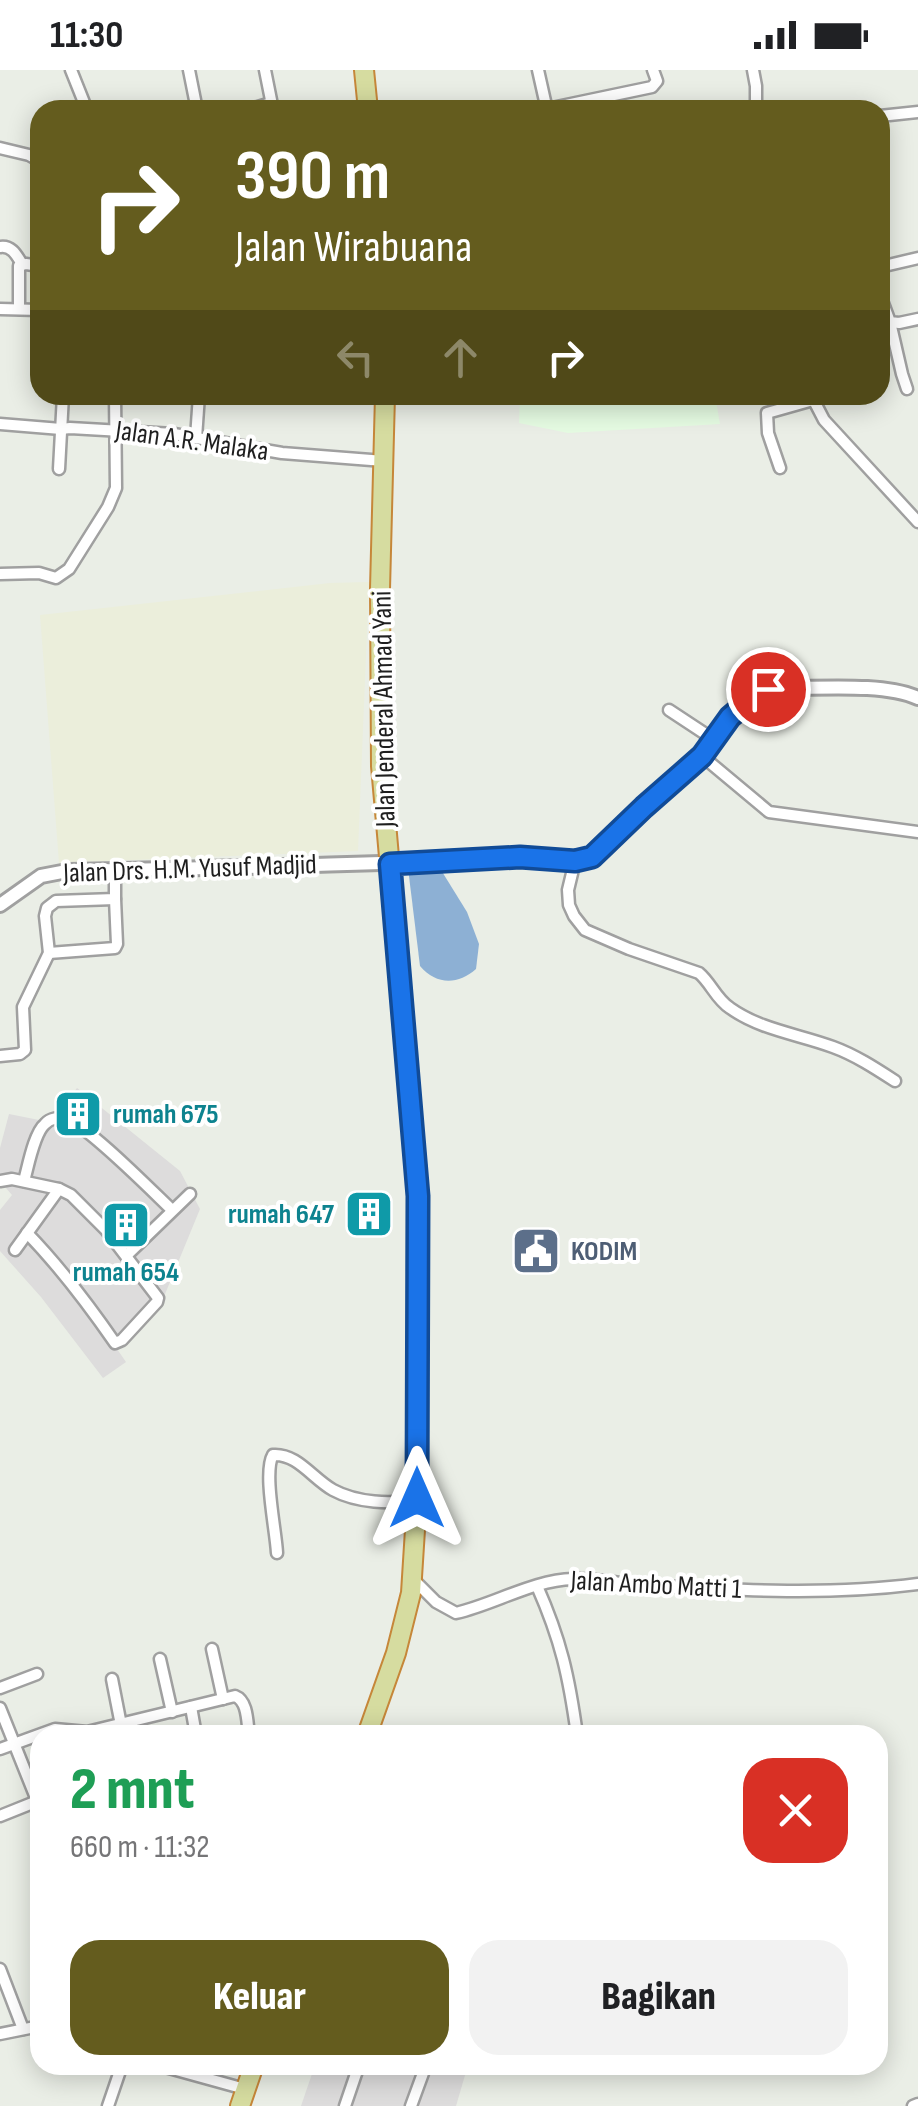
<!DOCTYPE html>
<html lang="id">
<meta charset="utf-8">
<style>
:root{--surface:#fff;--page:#f2f2f2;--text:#202124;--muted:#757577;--accent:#645c1e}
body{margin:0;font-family:"Sofia Sans Condensed",sans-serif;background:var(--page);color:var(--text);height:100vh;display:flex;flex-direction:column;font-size:38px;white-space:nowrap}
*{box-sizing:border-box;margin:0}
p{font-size:32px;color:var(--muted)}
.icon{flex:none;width:55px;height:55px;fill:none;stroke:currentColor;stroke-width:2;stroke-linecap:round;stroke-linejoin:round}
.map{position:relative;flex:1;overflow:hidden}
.details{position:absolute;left:30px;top:1655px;width:858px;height:350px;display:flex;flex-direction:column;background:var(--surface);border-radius:30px;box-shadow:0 5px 25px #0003}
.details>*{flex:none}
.top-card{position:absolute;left:30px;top:30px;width:860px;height:305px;border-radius:30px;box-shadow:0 5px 25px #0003;background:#645c1e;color:#fff;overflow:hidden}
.pin{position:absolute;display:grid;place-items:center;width:85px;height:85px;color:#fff;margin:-42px;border:5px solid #fff;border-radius:50%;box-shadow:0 2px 10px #0007}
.me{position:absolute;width:110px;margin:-55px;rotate:0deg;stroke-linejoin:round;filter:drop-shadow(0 0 8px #0008)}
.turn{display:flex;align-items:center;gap:35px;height:210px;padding:0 40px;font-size:45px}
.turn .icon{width:130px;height:130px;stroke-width:2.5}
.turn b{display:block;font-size:70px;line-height:85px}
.lanes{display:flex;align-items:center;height:95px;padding:0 40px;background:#0003;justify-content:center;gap:50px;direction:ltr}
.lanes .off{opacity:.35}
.round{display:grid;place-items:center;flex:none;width:105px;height:105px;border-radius:30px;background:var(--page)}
.headline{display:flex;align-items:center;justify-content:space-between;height:170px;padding:0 40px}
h1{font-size:60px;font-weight:800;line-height:75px;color:#1e9e55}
.button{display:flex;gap:20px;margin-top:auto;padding:20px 40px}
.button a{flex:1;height:115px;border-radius:30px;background:var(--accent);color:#fff;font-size:40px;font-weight:800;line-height:115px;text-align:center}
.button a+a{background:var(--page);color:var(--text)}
.status{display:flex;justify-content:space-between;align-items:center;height:70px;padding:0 50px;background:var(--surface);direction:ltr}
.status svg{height:28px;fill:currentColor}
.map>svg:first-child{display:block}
</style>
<div class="status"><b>11:30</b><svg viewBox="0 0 49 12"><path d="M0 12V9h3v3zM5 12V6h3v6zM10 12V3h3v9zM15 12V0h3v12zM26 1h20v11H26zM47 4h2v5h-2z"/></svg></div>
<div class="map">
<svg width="918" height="2036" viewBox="0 0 918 2036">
<rect width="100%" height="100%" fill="#eaeee6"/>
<!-- residential -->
<g fill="#dddcdc">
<polygon points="77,1018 180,1101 200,1139 163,1229 117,1279 126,1292 103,1308 41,1227 0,1181 0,1140 12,1125 0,1111 0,1078 9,1044 39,1050 59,1042"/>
<polygon points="315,1995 468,1995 456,2036 301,2036"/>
</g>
<!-- education -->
<polygon fill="#e5fbe2" points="520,325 715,325 720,354 568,363 519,353"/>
<!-- military -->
<polygon fill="#ebeedb" points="369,512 358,781 59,793 40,545 330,513"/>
<!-- pitch -->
<path fill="#8db0d4" d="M408,798L441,800L467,842L479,874L476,899C458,915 436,915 420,896Z"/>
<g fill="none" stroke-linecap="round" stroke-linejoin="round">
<!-- minor casing -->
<g stroke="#a0a0a0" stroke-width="15">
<g id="minor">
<polyline points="71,0 87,40"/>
<polyline points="189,0 197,40"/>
<polyline points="265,0 273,40"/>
<polyline points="538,0 547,40"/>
<polyline points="753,0 756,16 756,40"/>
<polyline points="547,39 652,17 657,11 653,0"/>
<polyline points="247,40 271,33"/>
<polyline points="880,46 918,42"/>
<polyline points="0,78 29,85 40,91"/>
<path d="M0,177C12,175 17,186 22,194"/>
<polyline points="880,197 918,188"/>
<polyline points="880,225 890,252 899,253 918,249"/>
<polyline points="0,239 40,240"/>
<polyline points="19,239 19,196 26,194 40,196"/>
<polyline points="890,252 902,304 907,319"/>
<polyline points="811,325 824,350 918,452"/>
<polyline points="0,354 61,359 70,358 174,364 282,383 384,391"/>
<polyline points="196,368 199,325"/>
<polyline points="780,398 768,363 767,343 813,330"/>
<polyline points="59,399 63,325"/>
<polyline points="0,504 39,503 56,508 69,499 108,437 116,418 115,325"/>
<polyline points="669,640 713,669"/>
<polyline points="702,686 769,742 918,762"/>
<path d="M575,791L568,820L569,835L574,846L585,860L629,879L699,903C711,913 716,929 730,938C761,960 798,964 833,977C855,985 875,998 895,1011"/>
<polyline points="49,883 115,878 117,874 115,829"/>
<polyline points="0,986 20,984 25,980 23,937 49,883 45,846 47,838 56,831 115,829 115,800"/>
<path d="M0,1111L12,1109L59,1119L71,1125L106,1160L158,1228L157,1232L122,1270L115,1273C88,1234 60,1197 27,1163"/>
<path d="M24,1111C28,1097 34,1063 45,1054C50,1048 59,1047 66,1049C86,1054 153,1122 172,1140"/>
<polyline points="15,1180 59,1119"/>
<polyline points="127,1185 190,1124"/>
<path d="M277,1483C276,1461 263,1402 273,1385C297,1383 313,1409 333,1420C355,1432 393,1436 417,1428"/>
<path d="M413,1509L436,1532L456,1543C495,1534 533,1510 573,1509C596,1508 619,1514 642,1515C734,1520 826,1526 918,1514"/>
<path d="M537,1516C561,1570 569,1607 577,1665"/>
<polyline points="212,1579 223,1629"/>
<polyline points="160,1589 172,1642"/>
<polyline points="112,1609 121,1655"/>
<polyline points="0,1618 37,1604"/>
<polyline points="191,1637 196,1665"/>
<polyline points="0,1638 40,1738"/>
<path d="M0,1679L55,1659L87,1662L235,1626C248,1631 247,1652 249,1665"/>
<polyline points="0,1746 40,1730"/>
<polyline points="0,1899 23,1959"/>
<polyline points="0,1964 40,1956"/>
<polyline points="158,1995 245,2019"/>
<polyline points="108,2036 122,1995"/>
<polyline points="345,2036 359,1995"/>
<polyline points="411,2036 426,1995"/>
<polyline points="913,2036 918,2034"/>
</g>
</g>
<!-- tertiary casing -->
<g stroke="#a0a0a0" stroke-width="18">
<path id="tertiary" d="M0,835L41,806L67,801C214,798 362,795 509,788C531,786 574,795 592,787C609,779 632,748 647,734C665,718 689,703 703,684C723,658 740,625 775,618C815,619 882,612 918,628"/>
</g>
<!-- trunk casing -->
<g stroke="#c68739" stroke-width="22">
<g id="trunk">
<polyline points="364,0 368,40"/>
<polyline points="367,1665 396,1583 411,1523 417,1428 417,1105 381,696 380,519 385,325"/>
<polyline points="240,2036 254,1995"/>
</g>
</g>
<!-- minor -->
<use href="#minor" stroke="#fff" stroke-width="10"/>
<!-- tertiary -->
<use href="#tertiary" stroke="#fff" stroke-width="12"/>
<!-- trunk -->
<use href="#trunk" stroke="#d6dca0" stroke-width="18"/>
</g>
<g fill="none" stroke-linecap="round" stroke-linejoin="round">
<!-- route casing -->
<g stroke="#114b97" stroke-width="25">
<polyline id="route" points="417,1428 418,1126 390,794 520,787 575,791 592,787 644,737 702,686 730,647 750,630 768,619"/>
</g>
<!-- route -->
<use href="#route" stroke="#1a73e8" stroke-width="18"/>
</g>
<!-- icons -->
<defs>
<g id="building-square" transform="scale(2.5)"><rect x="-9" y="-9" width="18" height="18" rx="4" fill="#0f9aa8" stroke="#fff"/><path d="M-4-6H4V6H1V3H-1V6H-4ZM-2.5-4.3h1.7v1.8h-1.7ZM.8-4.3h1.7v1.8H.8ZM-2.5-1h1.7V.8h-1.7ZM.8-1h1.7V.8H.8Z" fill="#fff"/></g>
<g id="civic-square" transform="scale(2.5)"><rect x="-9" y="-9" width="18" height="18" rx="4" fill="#5c6f8a" stroke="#fff"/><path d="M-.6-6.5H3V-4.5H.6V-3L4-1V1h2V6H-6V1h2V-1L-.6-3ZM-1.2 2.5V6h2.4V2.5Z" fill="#fff"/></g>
</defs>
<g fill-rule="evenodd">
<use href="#building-square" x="78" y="1044"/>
<use href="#building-square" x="369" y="1144"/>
<use href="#building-square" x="126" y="1155"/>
<use href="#civic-square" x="536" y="1181"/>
</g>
<g text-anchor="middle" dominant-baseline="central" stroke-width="8" stroke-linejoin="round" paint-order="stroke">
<!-- street labels -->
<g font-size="28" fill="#1f1f1f" stroke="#fff">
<text transform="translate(192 371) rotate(8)">Jalan A.R. Malaka</text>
<text transform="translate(384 639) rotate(-91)">Jalan Jenderal Ahmad Yani</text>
<text transform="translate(190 799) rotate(-2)">Jalan Drs. H.M. Yusuf Madjid</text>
<text transform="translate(656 1515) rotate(3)">Jalan Ambo Matti 1</text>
</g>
<!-- culture labels -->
<g font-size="28" font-weight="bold" fill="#0d838f" stroke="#fff" text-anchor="start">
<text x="113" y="1044">rumah 675</text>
<text x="334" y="1144" text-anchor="end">rumah 647</text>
<text x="126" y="1202" text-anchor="middle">rumah 654</text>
</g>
<!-- service labels -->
<g font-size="28" font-weight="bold" fill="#4e5e75" stroke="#fff" text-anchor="start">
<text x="571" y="1181">KODIM</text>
</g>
</g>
</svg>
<div class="pin" style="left:768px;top:619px;background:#d93025"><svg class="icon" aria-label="arrive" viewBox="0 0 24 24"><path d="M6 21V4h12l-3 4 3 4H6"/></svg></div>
<svg class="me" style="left:417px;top:1428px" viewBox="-20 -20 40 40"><path d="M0-17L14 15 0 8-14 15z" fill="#1a73e8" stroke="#fff" stroke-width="4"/></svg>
<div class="top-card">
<div class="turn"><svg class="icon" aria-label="right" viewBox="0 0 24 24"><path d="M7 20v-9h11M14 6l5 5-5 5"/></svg><div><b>390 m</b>Jalan Wirabuana</div></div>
<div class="lanes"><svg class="icon off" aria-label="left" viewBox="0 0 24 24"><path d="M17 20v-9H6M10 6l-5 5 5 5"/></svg><svg class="icon off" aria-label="ahead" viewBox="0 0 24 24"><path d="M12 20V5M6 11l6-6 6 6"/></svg><svg class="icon" aria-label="right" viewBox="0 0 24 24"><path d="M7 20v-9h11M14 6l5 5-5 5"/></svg></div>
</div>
<section class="details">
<div class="headline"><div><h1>2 mnt</h1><p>660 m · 11:32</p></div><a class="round" style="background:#d93025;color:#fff"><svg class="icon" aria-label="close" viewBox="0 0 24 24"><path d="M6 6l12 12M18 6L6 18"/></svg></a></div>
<div class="button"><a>Keluar</a><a>Bagikan</a></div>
</section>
</div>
